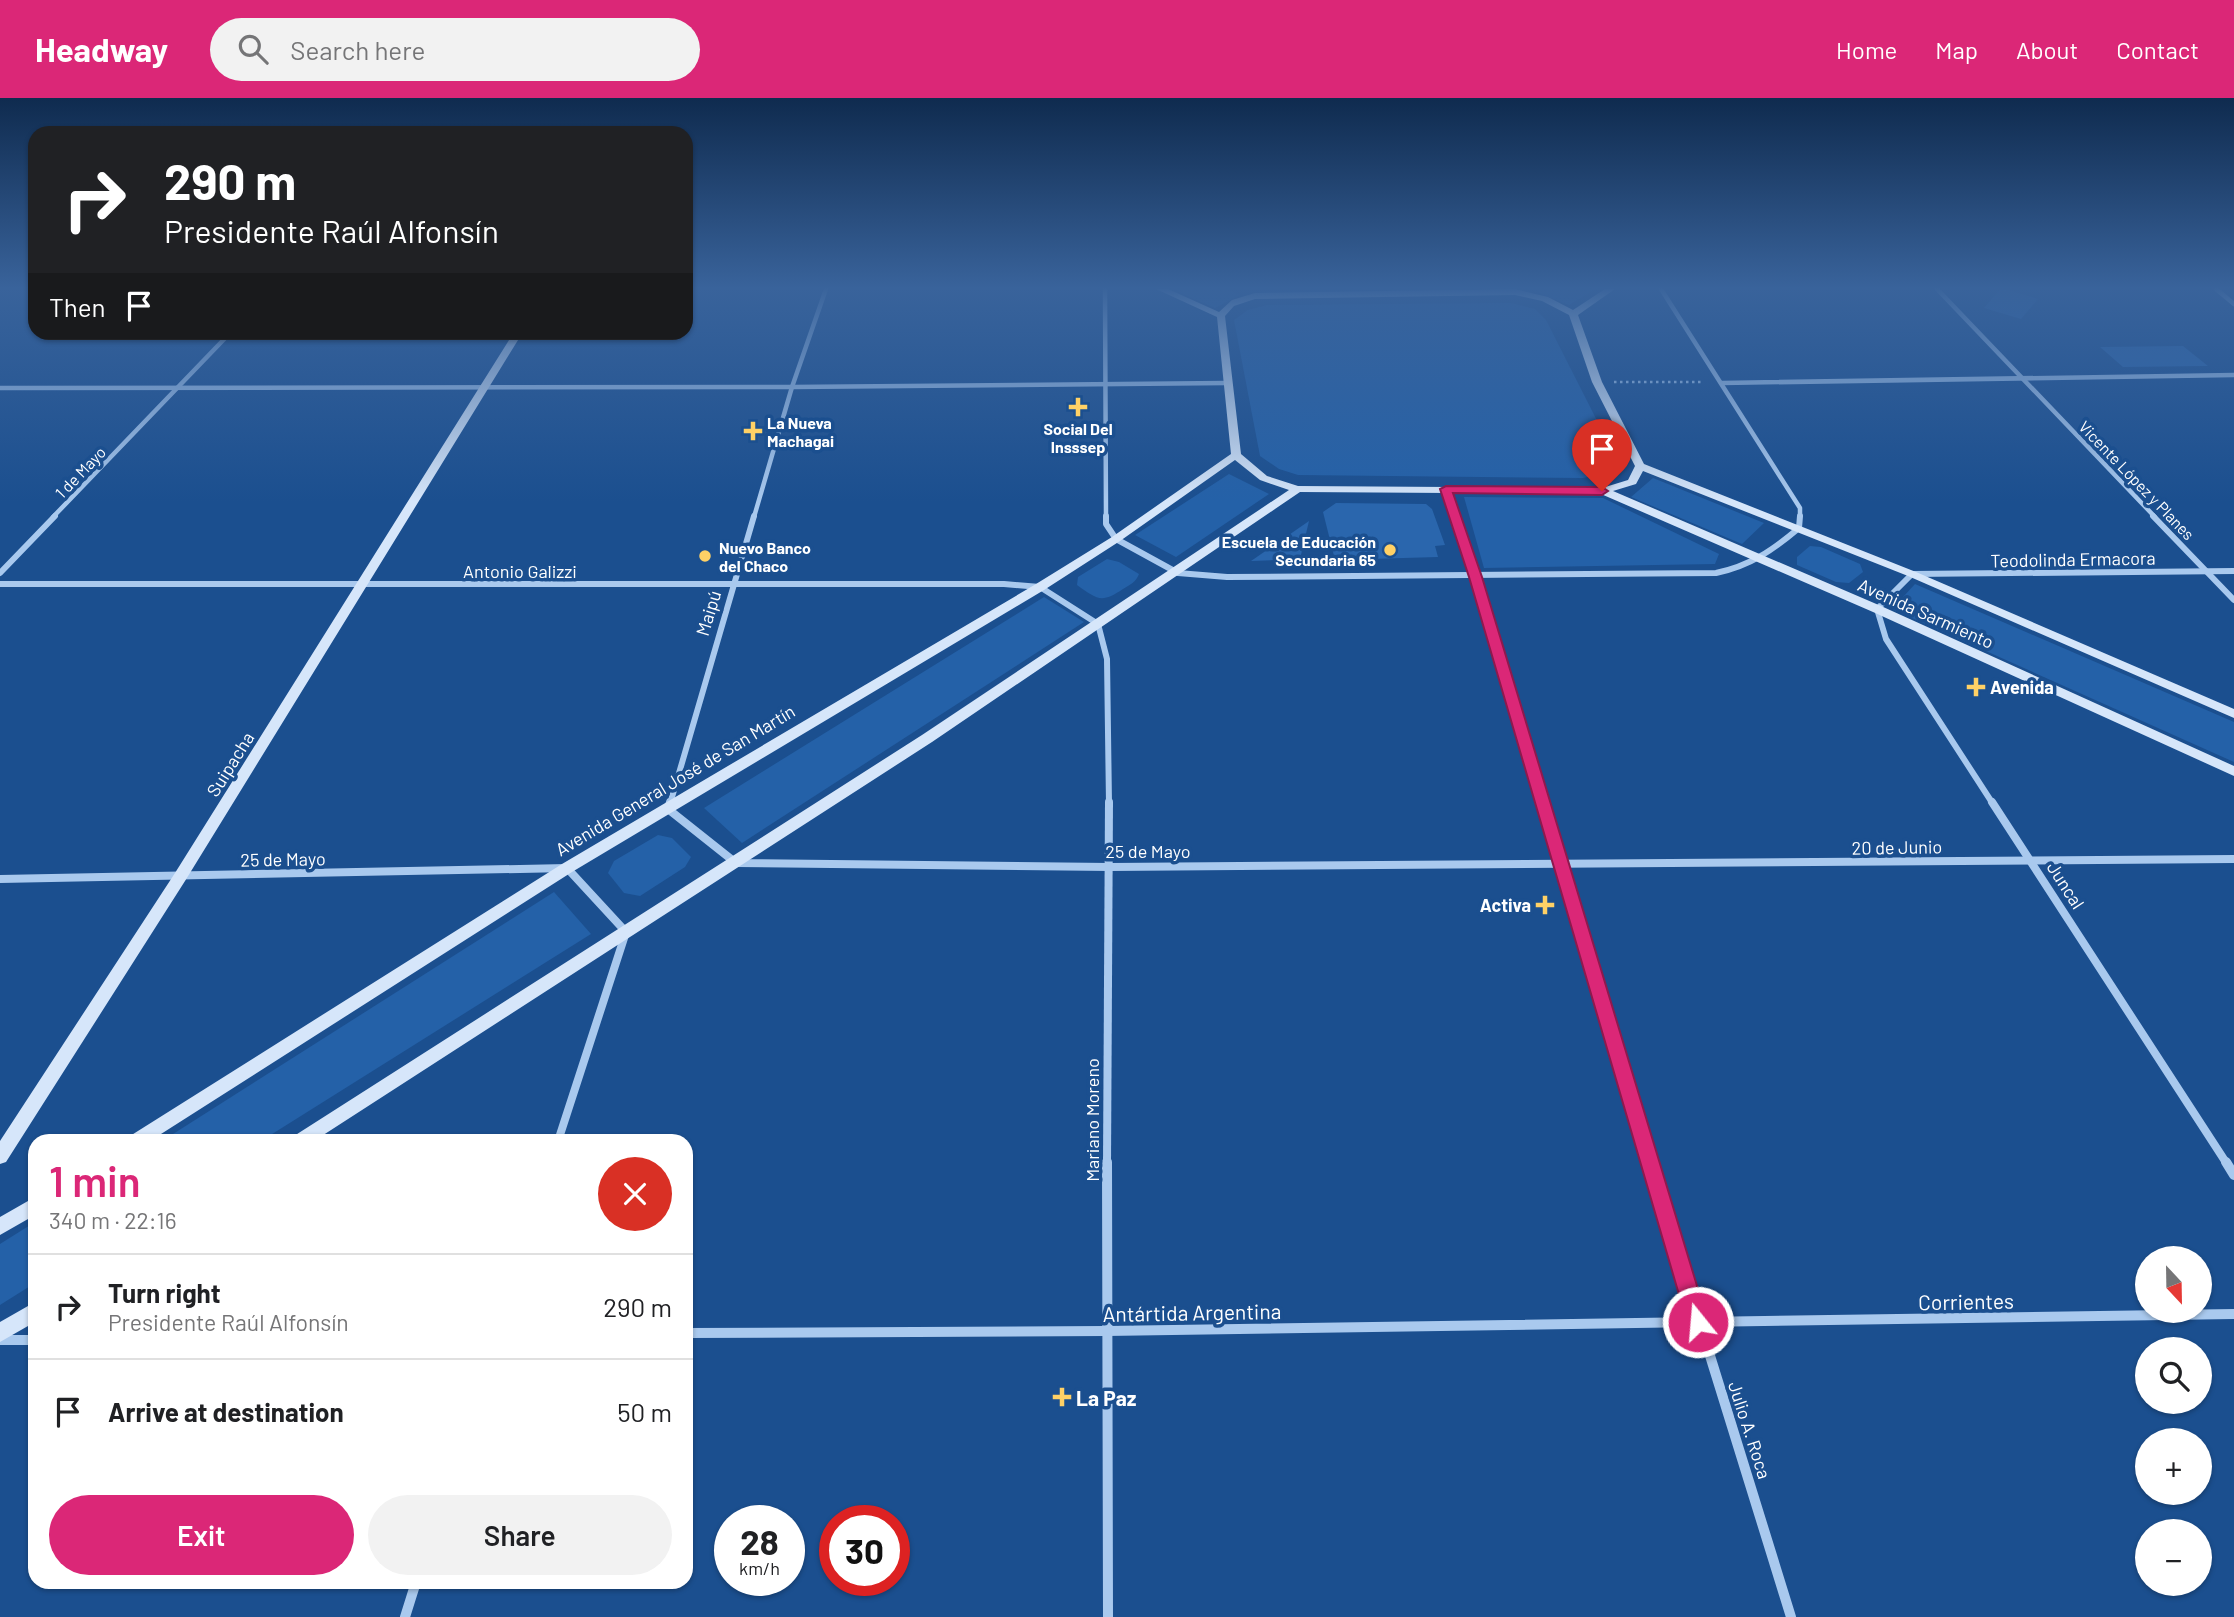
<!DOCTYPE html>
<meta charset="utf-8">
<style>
:root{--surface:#fff;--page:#f2f2f2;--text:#202124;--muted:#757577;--line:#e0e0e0;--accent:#db2777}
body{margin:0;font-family:Barlow,sans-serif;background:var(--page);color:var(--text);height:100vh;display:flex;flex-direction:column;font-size:26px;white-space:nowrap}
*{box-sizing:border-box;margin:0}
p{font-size:23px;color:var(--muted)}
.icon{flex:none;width:38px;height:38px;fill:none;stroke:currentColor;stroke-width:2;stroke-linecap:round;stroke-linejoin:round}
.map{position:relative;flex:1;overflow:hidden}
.panel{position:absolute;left:28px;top:1036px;width:665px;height:455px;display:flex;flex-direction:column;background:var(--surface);border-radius:21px;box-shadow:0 2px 5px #0004}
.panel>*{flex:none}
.hud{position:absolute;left:28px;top:28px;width:665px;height:214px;border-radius:21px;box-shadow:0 2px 5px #0004;background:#202124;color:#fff;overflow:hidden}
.needle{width:46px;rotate:158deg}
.buttons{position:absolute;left:2135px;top:1148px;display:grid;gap:14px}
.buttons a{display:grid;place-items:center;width:77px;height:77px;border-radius:50%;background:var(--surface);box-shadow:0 2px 5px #0004;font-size:35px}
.speed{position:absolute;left:714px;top:1407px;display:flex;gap:14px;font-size:35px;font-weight:700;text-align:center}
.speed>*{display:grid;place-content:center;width:91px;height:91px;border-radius:50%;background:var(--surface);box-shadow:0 2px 5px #0004;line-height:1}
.speed small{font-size:18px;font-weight:400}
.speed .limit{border:10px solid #d22;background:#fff;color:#111}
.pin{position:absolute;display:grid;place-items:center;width:60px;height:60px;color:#fff;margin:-72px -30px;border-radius:50% 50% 50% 0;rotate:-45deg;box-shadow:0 0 7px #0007}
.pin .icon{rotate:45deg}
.me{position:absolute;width:77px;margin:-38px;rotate:343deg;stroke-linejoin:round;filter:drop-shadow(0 0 5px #0008)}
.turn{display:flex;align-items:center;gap:24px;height:147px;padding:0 21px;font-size:32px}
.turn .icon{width:91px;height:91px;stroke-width:2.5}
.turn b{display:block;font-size:49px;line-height:60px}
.then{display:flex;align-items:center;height:66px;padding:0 21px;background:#0003;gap:14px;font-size:26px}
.round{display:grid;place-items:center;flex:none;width:74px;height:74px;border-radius:37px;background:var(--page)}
.overview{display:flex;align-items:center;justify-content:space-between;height:119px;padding:0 21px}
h1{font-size:42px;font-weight:600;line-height:52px;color:var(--accent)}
.action{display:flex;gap:14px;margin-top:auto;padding:14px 21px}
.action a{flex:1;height:80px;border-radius:42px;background:var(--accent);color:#fff;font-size:28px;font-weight:600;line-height:80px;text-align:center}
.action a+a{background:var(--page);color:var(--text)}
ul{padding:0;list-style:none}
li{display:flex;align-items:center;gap:21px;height:105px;padding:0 21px;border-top:2px solid var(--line)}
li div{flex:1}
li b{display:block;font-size:26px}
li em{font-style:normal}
header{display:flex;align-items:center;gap:42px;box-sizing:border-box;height:98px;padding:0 35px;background:var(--accent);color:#fff}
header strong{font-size:33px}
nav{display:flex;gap:38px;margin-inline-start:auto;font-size:24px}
.search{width:490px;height:63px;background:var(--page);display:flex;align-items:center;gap:18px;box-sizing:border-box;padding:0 24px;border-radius:38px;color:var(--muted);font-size:26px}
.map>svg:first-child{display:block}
</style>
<header>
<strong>Headway</strong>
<div class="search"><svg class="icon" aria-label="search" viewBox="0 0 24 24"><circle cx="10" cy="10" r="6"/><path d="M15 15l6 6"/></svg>Search here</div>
<nav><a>Home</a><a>Map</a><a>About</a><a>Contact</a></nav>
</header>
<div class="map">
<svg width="2234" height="1519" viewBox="0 0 2234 1519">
<rect width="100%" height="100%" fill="#1b4f8f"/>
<!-- green -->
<g fill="#2461a8">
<polygon points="1172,191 1226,191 1240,197 1215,210"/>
<polygon points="1537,191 1595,191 1569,207 1534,193"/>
<polygon points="1511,205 1535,211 1546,222 1617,362 1608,375 1583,380 1298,377 1279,371 1260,358 1234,222 1248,212 1267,207"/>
<polygon points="1229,376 1269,396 1176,459 1135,437"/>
<polygon points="1653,380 1764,425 1742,446 1631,399"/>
<polygon points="1464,399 1603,400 1719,456 1715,466 1484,470"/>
<polygon points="1810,448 1821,449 1860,466 1863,474 1849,485 1836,484 1797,467 1797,459"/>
<path d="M1107,461L1119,464L1139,476C1136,484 1130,487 1123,491C1101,506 1097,501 1077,487L1078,479Z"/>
<polygon points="1915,486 2234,624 2234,664 1892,511"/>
<polygon points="1044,499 1084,524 742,745 704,710"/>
<polygon points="658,737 672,740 691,759 685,769 640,798 624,795 608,775 614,763"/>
<polygon points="554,794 591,836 261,1043 162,1043"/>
<polygon points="35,1124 35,1185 0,1207 0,1146"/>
</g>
<!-- building -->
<g fill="#2a66ad">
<polygon points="2000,191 2006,191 2038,201 2021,221 1984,210"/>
<polygon points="2183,248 2208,268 2123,269 2100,249"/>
<polygon points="1336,405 1426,406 1432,411 1445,447 1435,448 1438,459 1335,462 1323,414"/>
<polygon points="1309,423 1300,461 1251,463"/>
</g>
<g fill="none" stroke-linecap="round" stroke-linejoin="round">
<!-- path -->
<polyline stroke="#a9c9ee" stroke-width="2.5" stroke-dasharray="2.5 3.5" stroke-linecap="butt" points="1614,284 1703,284"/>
<!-- street-far3 -->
<g stroke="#a9c9ee" stroke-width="4.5">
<polyline points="1105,191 1106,419"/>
<polyline points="1661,191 1800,410 1800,419"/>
<polyline points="1937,191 2155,419"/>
<polyline points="2216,191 2234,206"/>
<polyline points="1722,285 2234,277"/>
<polyline points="0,290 792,289 1226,285"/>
<polyline points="1446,391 1455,419"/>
<polyline points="53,419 231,234"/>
<polyline points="754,419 792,289 826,191"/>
</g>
<!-- street-far2 -->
<g stroke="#a9c9ee" stroke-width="6">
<path d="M1106,418V426L1116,441L1178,475L1227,479L1716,475C1750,468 1773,452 1799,430L1800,418"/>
<polyline points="1455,418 1543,706"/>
<polyline points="2153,418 2234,502"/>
<polyline points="0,475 55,418"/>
<polyline points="0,486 1004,486 1040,489 1098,526 1107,561 1109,706"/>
<polyline points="670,706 754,418"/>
<polyline points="1993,706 1886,541 1877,511 1912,476 2234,473"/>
</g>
<!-- street-far1 -->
<g stroke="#a9c9ee" stroke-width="8">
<polyline points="670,704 668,711 736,765 1110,769 2234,761"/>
<polyline points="1542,704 1651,1066"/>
<polyline points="1992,704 2227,1066"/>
<polyline points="0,781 567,770 626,834 558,1043"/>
<polyline points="1107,1066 1109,704"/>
</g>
<!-- street -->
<g stroke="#a9c9ee" stroke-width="10">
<polyline points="1107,1064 1108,1519"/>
<polyline points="1650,1064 1791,1519"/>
<polyline points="2226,1064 2234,1077"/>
<polyline points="686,1235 1106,1233 2234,1216"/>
<polyline points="0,1242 35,1242"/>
<polyline points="405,1519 416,1484"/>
</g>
<!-- secondary -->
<g fill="#d6e6fa" fill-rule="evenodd">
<path d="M1156,191H1168L1219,214L1232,202L1255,195L1515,191L1548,199L1573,212L1605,191H1615L1578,217L1602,284L1644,366L1916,474L2234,611V620L1908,478L1643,373L1636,386L1613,393L1881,508L2234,668V678L1873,514L1601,396L1300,394L932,644L314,1043H292L294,1038L922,637L1289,392L1260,382L1235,362L1120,443L1044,492L572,774L150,1043H128L130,1038L562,766L1036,486L1112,439L1231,356L1217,219ZM1515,197L1542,203L1569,217L1592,284L1635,368L1628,382L1602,390L1298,388L1267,378L1241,356L1225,218L1234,208L1255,201Z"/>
<polygon points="514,234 523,234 185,783 6,1064 0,1066 0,1043 175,775"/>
<polygon points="35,1099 35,1117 0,1137 0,1119"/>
<polygon points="35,1204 35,1224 0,1244 0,1224"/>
</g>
</g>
<!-- sky -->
<linearGradient id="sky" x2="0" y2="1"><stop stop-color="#0f2b4f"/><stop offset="0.47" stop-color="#39639b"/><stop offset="1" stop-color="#39639b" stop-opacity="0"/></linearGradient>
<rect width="2234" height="404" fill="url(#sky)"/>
<!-- route -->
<polygon fill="#db2777" stroke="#8e194d" stroke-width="2" points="1446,388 1602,389 1608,393 1602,397 1453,395 1482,479 1708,1224 1705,1232 1698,1235 1690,1232 1687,1224 1469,479 1440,391"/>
<!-- markers -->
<g fill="#ffd166" stroke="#1b4f8f" stroke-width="2.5">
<path d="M1074.5 298.5h7v7h7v7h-7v7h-7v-7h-7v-7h7z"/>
<path d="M749.5 322.5h7v7h7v7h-7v7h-7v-7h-7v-7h7z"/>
<circle cx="1390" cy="452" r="7"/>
<circle cx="705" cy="458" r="7"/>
<path d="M1972.5 578.5h7v7h7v7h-7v7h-7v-7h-7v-7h7z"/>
<path d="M1541.5 796.5h7v7h7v7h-7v7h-7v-7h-7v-7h7z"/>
<path d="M1058.5 1288.5h7v7h7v7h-7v7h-7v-7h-7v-7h7z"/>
</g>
<g text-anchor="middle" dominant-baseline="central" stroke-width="7" stroke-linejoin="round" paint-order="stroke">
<!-- far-poi labels -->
<g font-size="16" font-weight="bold" fill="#fff" stroke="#1b4f8f" text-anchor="start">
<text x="767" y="324">La Nueva<tspan x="767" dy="18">Machagai</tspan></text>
<text x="1078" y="330" text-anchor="middle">Social Del<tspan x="1078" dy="18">Insssep</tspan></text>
<text x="1376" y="443" text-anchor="end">Escuela de Educación<tspan x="1376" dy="18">Secundaria 65</tspan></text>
<text x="719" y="449">Nuevo Banco<tspan x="719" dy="18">del Chaco</tspan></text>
</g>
<!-- far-street labels -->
<g font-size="16" fill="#fff" stroke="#1b4f8f">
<text transform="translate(80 374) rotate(-46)">1 de Mayo</text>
<text transform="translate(2137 382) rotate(46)">Vicente López y Planes</text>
</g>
<!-- street labels -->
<g font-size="18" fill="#fff" stroke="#1b4f8f">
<text transform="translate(2073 461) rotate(-1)">Teodolinda Ermacora</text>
<text x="520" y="473">Antonio Galizzi</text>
<text transform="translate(708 515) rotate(-73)">Maipú</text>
<text transform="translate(1926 515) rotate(24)">Avenida Sarmiento</text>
<text transform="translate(230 666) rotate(-58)">Suipacha</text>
<text transform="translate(675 682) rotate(-31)">Avenida General José de San Martín</text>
<text transform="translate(1897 749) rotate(-1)">20 de Junio</text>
<text x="1148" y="753">25 de Mayo</text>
<text transform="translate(283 761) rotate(-1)">25 de Mayo</text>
<text transform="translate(2066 787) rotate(57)">Juncal</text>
<text transform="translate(1092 1022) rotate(-90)">Mariano Moreno</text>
<text transform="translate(1750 1332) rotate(72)">Julio A. Roca</text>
</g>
<!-- poi labels -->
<g font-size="18" font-weight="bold" fill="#fff" stroke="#1b4f8f" text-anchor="start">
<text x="1990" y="589">Avenida</text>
<text x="1531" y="807" text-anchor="end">Activa</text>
</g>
<!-- near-street labels -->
<g font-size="21" fill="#fff" stroke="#1b4f8f">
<text transform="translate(1966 1203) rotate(-1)">Corrientes</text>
<text transform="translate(1192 1214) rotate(-1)">Antártida Argentina</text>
</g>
<!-- near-poi labels -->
<g font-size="21" font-weight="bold" fill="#fff" stroke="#1b4f8f" text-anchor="start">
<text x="1076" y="1299">La Paz</text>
</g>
</g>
</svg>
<div class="buttons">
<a><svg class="needle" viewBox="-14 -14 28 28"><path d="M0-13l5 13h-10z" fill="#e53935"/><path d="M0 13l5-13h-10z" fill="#757577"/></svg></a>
<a><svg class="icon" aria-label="search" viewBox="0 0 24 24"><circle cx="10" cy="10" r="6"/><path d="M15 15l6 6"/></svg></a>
<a>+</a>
<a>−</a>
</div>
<div class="speed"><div>28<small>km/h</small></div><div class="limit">30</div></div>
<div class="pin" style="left:1602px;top:393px;background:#d93025"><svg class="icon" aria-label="arrive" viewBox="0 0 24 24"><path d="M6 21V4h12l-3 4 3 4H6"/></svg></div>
<svg class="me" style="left:1698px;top:1224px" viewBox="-20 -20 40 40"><circle r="17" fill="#db2777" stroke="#fff" stroke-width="3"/><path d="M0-11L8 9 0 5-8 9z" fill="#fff"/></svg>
<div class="hud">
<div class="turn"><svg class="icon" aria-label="right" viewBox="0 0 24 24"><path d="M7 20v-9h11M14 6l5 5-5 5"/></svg><div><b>290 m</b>Presidente Raúl Alfonsín</div></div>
<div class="then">Then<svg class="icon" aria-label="arrive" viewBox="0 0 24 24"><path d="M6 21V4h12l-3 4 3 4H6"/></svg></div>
</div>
<section class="panel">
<div class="overview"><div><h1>1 min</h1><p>340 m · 22:16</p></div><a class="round" style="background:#d93025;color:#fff"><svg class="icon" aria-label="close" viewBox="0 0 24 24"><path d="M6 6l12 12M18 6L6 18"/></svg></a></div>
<ul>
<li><svg class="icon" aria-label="right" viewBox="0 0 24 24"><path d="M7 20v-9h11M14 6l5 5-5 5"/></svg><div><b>Turn right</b><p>Presidente Raúl Alfonsín</p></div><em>290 m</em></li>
<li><svg class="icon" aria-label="arrive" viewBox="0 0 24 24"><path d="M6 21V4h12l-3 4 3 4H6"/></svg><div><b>Arrive at destination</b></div><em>50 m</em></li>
</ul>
<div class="action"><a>Exit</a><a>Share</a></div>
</section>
</div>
